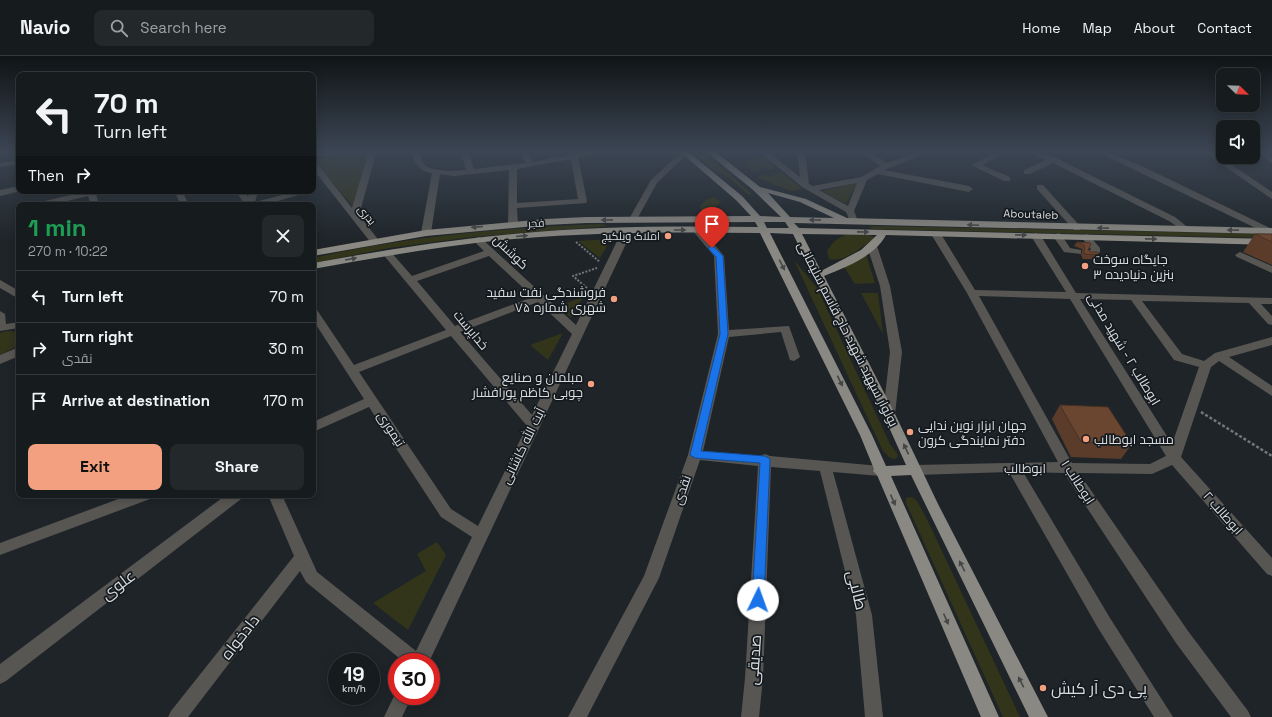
<!DOCTYPE html>
<meta charset="utf-8">
<style>
:root{--surface:#161b1e;--page:#23282b;--text:#f1f3f6;--muted:#9ea1a4;--line:#35393c;--accent:#f2a080}
body{margin:0;font-family:"Space Grotesk",Cairo,sans-serif;background:var(--page);color:var(--text);height:100vh;display:flex;flex-direction:column;font-size:15px;white-space:nowrap}
*{box-sizing:border-box;margin:0}
p{font-size:13px;color:var(--muted)}
.icon{flex:none;width:22px;height:22px;fill:none;stroke:currentColor;stroke-width:2;stroke-linecap:round;stroke-linejoin:round}
.map{position:relative;flex:1;overflow:hidden}
.drawer{position:absolute;left:16px;top:146px;width:300px;height:296px;display:flex;flex-direction:column;background:var(--surface);border-radius:8px;box-shadow:0 2px 10px #0003,0 0 0 1px var(--line)}
.drawer>*{flex:none}
.hud{position:absolute;left:16px;top:16px;width:300px;height:122px;border-radius:8px;box-shadow:0 2px 10px #0003,0 0 0 1px var(--line);background:#161b1e;color:var(--text);overflow:hidden}
.needle{width:26px;rotate:113deg}
.controls{position:absolute;left:1216px;top:12px;display:grid;gap:8px}
.controls a{display:grid;place-items:center;width:44px;height:44px;border-radius:8px;background:var(--surface);box-shadow:0 2px 10px #0003,0 0 0 1px var(--line);font-size:20px}
.speed{position:absolute;left:328px;top:597px;display:flex;gap:8px;font-size:20px;font-weight:700;text-align:center}
.speed>*{display:grid;place-content:center;width:52px;height:52px;border-radius:50%;background:var(--surface);box-shadow:0 2px 10px #0003,0 0 0 1px var(--line);line-height:1}
.speed small{font-size:10px;font-weight:400}
.speed .limit{border:6px solid #d22;background:#fff;color:#111}
.pin{position:absolute;display:grid;place-items:center;width:34px;height:34px;color:#fff;margin:-41px -17px;border-radius:50% 50% 50% 0;rotate:-45deg;box-shadow:0 0 4px #0007}
.pin .icon{rotate:45deg}
.me{position:absolute;width:44px;margin:-22px;rotate:3deg;stroke-linejoin:round;filter:drop-shadow(0 0 3px #0008)}
.turn{display:flex;align-items:center;gap:14px;height:84px;padding:0 12px;font-size:18px}
.turn .icon{width:52px;height:52px;stroke-width:2.5}
.turn b{display:block;font-size:28px;line-height:34px}
.then{display:flex;align-items:center;height:38px;padding:0 12px;background:#0003;gap:8px;font-size:15px}
.round{display:grid;place-items:center;flex:none;width:42px;height:42px;border-radius:8px;background:var(--page)}
.overview{display:flex;align-items:center;justify-content:space-between;height:68px;padding:0 12px}
h1{font-size:24px;font-weight:700;line-height:30px;color:#1e9e55}
.button{display:flex;gap:8px;margin-top:auto;padding:8px 12px}
.button a{flex:1;height:46px;border-radius:8px;background:var(--accent);color:#111;font-size:16px;font-weight:700;line-height:46px;text-align:center}
.button a+a{background:var(--page);color:var(--text)}
ul{padding:0;list-style:none}
li{display:flex;align-items:center;gap:12px;height:52px;padding:0 12px;border-top:1px solid var(--line)}
li div{flex:1}
li b{display:block;font-size:15px}
li em{font-style:normal}
header{display:flex;align-items:center;gap:24px;box-sizing:border-box;height:56px;padding:0 20px;background:var(--surface);border-bottom:1px solid var(--line)}
header strong{font-size:19px}
nav{display:flex;gap:22px;margin-inline-start:auto;font-size:14px}
.search{width:280px;height:36px;background:var(--page);display:flex;align-items:center;gap:10px;box-sizing:border-box;padding:0 14px;border-radius:8px;color:var(--muted);font-size:15px}
.map>svg:first-child{display:block}
</style>
<header>
<strong>Navio</strong>
<div class="search"><svg class="icon" aria-label="search" viewBox="0 0 24 24"><circle cx="10" cy="10" r="6"/><path d="M15 15l6 6"/></svg>Search here</div>
<nav><a>Home</a><a>Map</a><a>About</a><a>Contact</a></nav>
</header>
<div class="map">
<svg width="1272" height="661" viewBox="0 0 1272 661">
<rect width="100%" height="100%" fill="#1e2428"/>
<!-- green -->
<g fill="#32351a">
<polygon points="689,94 698,94 726,115 752,138 749,139 728,121 715,115"/>
<polygon points="369,99 353,150 313,104 313,102"/>
<polygon points="764,101 776,113 768,114 765,112 753,116 741,106"/>
<polygon points="781,116 803,133 791,135 756,121 766,119 768,121 775,119 773,117"/>
<polygon points="857,127 846,148 822,135"/>
<polygon points="714,141 721,146 716,150 714,155 702,156 700,150 706,144"/>
<path d="M602,168L608,170L472,181L389,192L313,207V202C408,180 505,172 602,168Z"/>
<polygon points="874,170 1272,178 1272,182 872,173 869,171"/>
<path d="M850,178L870,179L875,182C862,190 845,207 829,203L827,195C833,186 838,180 850,178Z"/>
<polygon points="611,183 600,202 578,185"/>
<polygon points="866,198 875,227 855,228 844,211"/>
<polygon points="794,204 817,232 890,388 898,399 896,403 890,402 883,395"/>
<polygon points="861,237 878,237 883,278"/>
<polygon points="583,241 571,262 558,250"/>
<polygon points="7,275 19,276 19,289 0,299 0,277"/>
<polygon points="563,277 548,304 530,289"/>
<polygon points="912,441 917,445 925,459 1020,661 1003,661 906,447 906,442"/>
<polygon points="437,486 446,499 408,574 373,547 426,515 417,498"/>
</g>
<g fill="none" stroke-linecap="round" stroke-linejoin="round">
<!-- path-far1 -->
<g stroke="#72777a" stroke-width="2" stroke-dasharray="2 1.5" stroke-linecap="butt">
<polyline points="576,186 600,206"/>
<polyline points="587,232 573,220 597,212"/>
</g>
<!-- path -->
<polyline stroke="#72777a" stroke-width="2.5" stroke-dasharray="3 2" stroke-linecap="butt" points="1201,356 1272,400"/>
<!-- minor -->
<g fill="#575653" fill-rule="evenodd">
<polygon points="365,94 408,94 404,96 376,98 359,159 380,186 375,189 372,188 313,113 313,106 316,106 352,152 368,98 313,101 313,97"/>
<path d="M410,94H418C420,98 421,105 425,109C431,116 457,115 466,114L460,94H468L474,113L526,107L518,94H526L533,106L588,95L631,94L627,96L578,101L587,145L586,147L517,152L518,168L513,171L508,168L509,114L454,120L440,118L431,177L426,180L421,177L432,117C418,115 415,106 410,94ZM571,103L578,143L517,147V113Z"/>
<polygon points="651,94 686,94 689,96 657,127 636,165 630,165 629,163 651,124 679,98 655,96"/>
<path d="M757,94H766L800,121L797,94H805L809,128L813,130L861,121L880,110L858,94H867L887,107L924,94H935L884,114L969,130L973,133L969,136L878,118L867,124L854,155L858,165L854,168L851,167L846,156L802,131ZM857,127L848,150L819,134Z"/>
<polygon points="1001,94 1011,94 982,109 1010,121 1010,125 1004,125 971,109"/>
<polygon points="1023,94 1034,94 1056,102 1175,161 1190,173 1185,176 1169,165 1053,107 1030,118 1024,118 1024,114 1046,104"/>
<polygon points="1093,94 1103,94 1144,111 1272,173 1272,177 1266,177"/>
<polygon points="1201,94 1210,94 1272,136 1272,143"/>
<polygon points="1255,94 1263,94 1272,101 1272,107"/>
<polygon points="19,104 19,108 0,111 0,107"/>
<polygon points="1037,129 1043,129 1080,170 1080,174 1074,174 1037,133"/>
<polygon points="19,130 19,135 21,135 0,140 0,134"/>
<polygon points="88,135 103,135 96,138 99,149 91,149 88,140 50,149 35,149 36,147"/>
<polygon points="174,135 182,135 189,149 181,149"/>
<polygon points="236,135 244,135 248,141 250,135 258,135 255,146 298,135 312,135 264,149 245,149"/>
<polygon points="697,171 700,172 724,200 729,274 789,270 800,301 794,305 790,304 781,276 729,281 703,395 760,400 765,398 770,400 880,410 885,411 887,415 885,419 880,420 833,416 872,559 883,661 865,661 856,559 820,415 771,411 763,622 759,661 741,661 745,622 758,410 700,404 659,522 587,661 568,661 644,520 688,399 718,278 714,200 692,174"/>
<path d="M627,172L632,175L429,606H404L306,526L300,515L188,661H168L171,655L294,500L268,439H282L317,516L416,595L472,481L441,461L369,351L313,376V366L364,343L313,264V253L317,254L354,309L446,274L382,197L387,194L390,195L412,220L484,195L473,184L478,181L481,182L576,269L622,175ZM489,200L533,241L455,270L417,225ZM538,246L572,278L532,359L460,276ZM451,280L527,370L478,470L451,453L359,316Z"/>
<path d="M936,175L941,178L975,234L1066,236L1031,180L1036,177L1041,180L1076,237L1272,242V248H1261L1272,260V269L1268,268L1249,247L1142,245L1182,298L1204,305L1215,297L1272,281V289L1229,301L1272,330V340L1219,305L1211,311L1181,401L1272,502V520L1267,518L1172,409L1152,418L1079,417L1188,575L1248,655L1251,661H1231L1176,587L1064,417L1023,416L1110,562L1173,661H1154L1098,572L1009,416L916,419L911,418L909,414L911,410L916,409L1058,406L967,237L931,178ZM979,240L1070,243L1166,400L1150,408L1072,407ZM1080,243L1131,244L1174,304L1199,311L1172,388Z"/>
<polygon points="1058,177 1061,178 1070,192 1081,194 1081,198 1064,196 1053,180"/>
<polygon points="1086,178 1089,179 1100,192 1100,196 1095,199 1089,199 1087,197 1091,193 1081,181"/>
<polygon points="872,187 877,190 890,230 902,296 895,358 893,361 885,361 883,358 890,296 880,230 867,190"/>
<polygon points="1240,196 1272,210 1272,217 1237,201 1235,199"/>
<polygon points="0,224 19,235 19,243 0,232"/>
<polygon points="0,255 5,258 6,268 19,266 19,272 0,275"/>
<polygon points="19,291 19,300 0,308 0,299"/>
<polygon points="129,439 152,439 150,443 0,499 0,487"/>
<polygon points="226,439 243,439 241,443 6,625 0,628 0,608"/>
<polygon points="397,634 397,640 412,640 402,661 384,661"/>
</g>
<!-- major -->
<path fill="#8a8882" fill-rule="evenodd" d="M678,94H686L742,140L760,160L781,161L752,133L704,94H713L760,131L806,143L847,162L1272,172V178L794,167L799,172L1272,183V189L886,179C874,201 846,211 824,220L895,358L938,448L1048,661H1029L911,419L891,420L999,661H981L877,419L873,415L874,413L860,379L760,177C678,176 596,176 514,183C447,189 380,201 313,213V207C379,195 446,184 513,178C594,170 676,170 758,171L755,166L586,167L545,169L426,180L313,200V194L426,174L545,163L586,161L751,160L736,144ZM768,137L800,146L834,162L790,161ZM764,166H785L789,172H767ZM770,177L793,178L883,358L906,409L886,410L872,379ZM802,178L877,179L861,194L821,215Z"/>
</g>
<!-- wall -->
<g fill="#5b3c2a">
<polygon points="1255,178 1272,178 1272,209 1243,196"/>
<polygon points="1077,186 1090,187 1088,194 1091,196 1100,199 1097,203 1083,203 1081,199 1082,196 1082,193 1074,190"/>
<polygon points="1060,349 1132,388 1121,403 1071,401 1052,363"/>
</g>
<!-- building -->
<g fill="#6a4631" stroke="#4a3122">
<polygon points="1255,178 1272,178 1272,186"/>
<polygon points="1077,186 1090,187 1091,188 1088,194 1091,196 1097,196 1100,199 1085,198 1083,195 1085,194 1084,189"/>
<polygon points="1060,349 1108,351 1132,388 1081,386"/>
</g>
<!-- one-way arrows -->
<defs><path id="oneway-solid" d="M-6-.8H1V-3.2L6.5 0L1 3.2V.8H-6Z"/></defs>
<g fill="#444647">
<use href="#oneway-solid" transform="translate(607 164) rotate(179)"/>
<use href="#oneway-solid" transform="translate(815 164) rotate(-179)"/>
<use href="#oneway-solid" transform="translate(973 169) rotate(-178)"/>
<use href="#oneway-solid" transform="translate(477 171) rotate(175)"/>
<use href="#oneway-solid" transform="translate(1103 172) rotate(-179)"/>
<use href="#oneway-solid" transform="translate(680 174)"/>
<use href="#oneway-solid" transform="translate(1233 174) rotate(-179)"/>
<use href="#oneway-solid" transform="translate(863 176) rotate(1)"/>
<use href="#oneway-solid" transform="translate(1021 179) rotate(1)"/>
<use href="#oneway-solid" transform="translate(522 180) rotate(-5)"/>
<use href="#oneway-solid" transform="translate(1151 183) rotate(1)"/>
<use href="#oneway-solid" transform="translate(351 203) rotate(-10)"/>
<use href="#oneway-solid" transform="translate(782 209) rotate(63)"/>
<use href="#oneway-solid" transform="translate(840 325) rotate(64)"/>
<use href="#oneway-solid" transform="translate(906 393) rotate(-115)"/>
<use href="#oneway-solid" transform="translate(893 444) rotate(66)"/>
<use href="#oneway-solid" transform="translate(962 510) rotate(-117)"/>
<use href="#oneway-solid" transform="translate(946 563) rotate(66)"/>
<use href="#oneway-solid" transform="translate(1021 626) rotate(-117)"/>
</g>
<!-- sky -->
<linearGradient id="sky" x2="0" y2="1"><stop stop-color="#101416"/><stop offset="0.51" stop-color="#3b4553"/><stop offset="1" stop-color="#3b4553" stop-opacity="0"/></linearGradient>
<rect width="1272" height="186" fill="url(#sky)"/>
<!-- route -->
<polygon fill="#1a73e8" stroke="#114b97" points="712,189 723,200 728,278 701,395 765,400 770,403 764,544 762,548 758,550 753,548 752,544 760,407 695,402 690,399 720,278 716,201 708,192"/>
<!-- markers -->
<g fill="#f2a080" stroke="#151a1f" stroke-width="1.5">
<circle cx="668" cy="180" r="4"/>
<circle cx="1085" cy="210" r="4"/>
<circle cx="614" cy="243" r="4"/>
<circle cx="591" cy="328" r="4"/>
<circle cx="910" cy="376" r="4"/>
<circle cx="1086" cy="383" r="4"/>
<circle cx="1043" cy="632" r="4"/>
</g>
<g text-anchor="middle" dominant-baseline="central" stroke-width="3.5" stroke-linejoin="round" paint-order="stroke">
<!-- far-street labels -->
<g font-size="11" fill="#d9dde0" stroke="#151a1f">
<text transform="translate(1031 158) rotate(2)">Aboutaleb</text>
<text transform="translate(367 159) rotate(51)">بدری</text>
<text transform="translate(536 167) rotate(-4)">فجر</text>
</g>
<!-- far-poi labels -->
<g font-size="11" fill="#d9dde0" stroke="#151a1f" text-anchor="end">
<text x="660" y="180">املاک ویلکیج</text>
</g>
<!-- street labels -->
<g font-size="13" fill="#d9dde0" stroke="#151a1f">
<text transform="translate(511 196) rotate(44)">کوشش</text>
<text transform="translate(471 274) rotate(50)">خداپرست</text>
<text transform="translate(848 278) rotate(63)">بولوار سپهبد شهید حاج قاسم سلیمانی</text>
<text transform="translate(1124 293) rotate(59)">ابوطالب ۲ - شهید مدنی</text>
<text transform="translate(391 373) rotate(57)">تیموری</text>
<text transform="translate(523 390) rotate(-64)">آیت الله کاشانی</text>
<text x="1025" y="412">ابوطالب</text>
<text transform="translate(1078 426) rotate(57)">ابوطالب ۱</text>
<text transform="translate(682 434) rotate(-71)">نقدی</text>
<text transform="translate(1223 457) rotate(49)">ابوطالب ۲</text>
</g>
<!-- poi labels -->
<g font-size="13" fill="#d9dde0" stroke="#151a1f" text-anchor="start">
<text x="1093" y="203">جایگاه سوخت<tspan x="1093" dy="15">بنزین دنیادیده ۳</tspan></text>
<text x="606" y="236" text-anchor="end">فروشندگی نفت سفید<tspan x="606" dy="15">شهری شماره ۷۵</tspan></text>
<text x="583" y="321" text-anchor="end">مبلمان و صنایع<tspan x="583" dy="15">چوبی کاظم پورافشار</tspan></text>
<text x="918" y="369">جهان ابزار نوین ندایی<tspan x="918" dy="15">دفتر نمایندگی کرون</tspan></text>
<text x="1094" y="383">مسجد ابوطالب</text>
</g>
<!-- near-street labels -->
<g font-size="16" fill="#d9dde0" stroke="#151a1f">
<text transform="translate(118 529) rotate(-37)">علوی</text>
<text transform="translate(857 534) rotate(76)">طالبی</text>
<text transform="translate(240 581) rotate(-52)">دادخواه</text>
<text transform="translate(754 604) rotate(-86)">صدیقی</text>
</g>
<!-- near-poi labels -->
<g font-size="16" fill="#d9dde0" stroke="#151a1f" text-anchor="start">
<text x="1051" y="632">پی دی آر کیش</text>
</g>
</g>
</svg>
<div class="controls">
<a><svg class="needle" viewBox="-14 -14 28 28"><path d="M0-13l5 13h-10z" fill="#e53935"/><path d="M0 13l5-13h-10z" fill="#9ea1a4"/></svg></a>
<a><svg class="icon" aria-label="sound" viewBox="0 0 24 24"><path d="M4 9h4l5-4v14l-5-4H4zM17 9q2 3 0 6"/></svg></a>
</div>
<div class="speed"><div>19<small>km/h</small></div><div class="limit">30</div></div>
<div class="pin" style="left:712px;top:192px;background:#d93025"><svg class="icon" aria-label="arrive" viewBox="0 0 24 24"><path d="M6 21V4h12l-3 4 3 4H6"/></svg></div>
<svg class="me" style="left:758px;top:544px" viewBox="-20 -20 40 40"><circle r="19" fill="#fff"/><path d="M0-13L10 11 0 6-10 11z" fill="#1a73e8"/></svg>
<div class="hud">
<div class="turn"><svg class="icon" aria-label="left" viewBox="0 0 24 24"><path d="M17 20v-9H6M10 6l-5 5 5 5"/></svg><div><b>70 m</b>Turn left</div></div>
<div class="then">Then<svg class="icon" aria-label="right" viewBox="0 0 24 24"><path d="M7 20v-9h11M14 6l5 5-5 5"/></svg></div>
</div>
<section class="drawer">
<div class="overview"><div><h1>1 min</h1><p>270 m · 10:22</p></div><a class="round"><svg class="icon" aria-label="close" viewBox="0 0 24 24"><path d="M6 6l12 12M18 6L6 18"/></svg></a></div>
<ul>
<li><svg class="icon" aria-label="left" viewBox="0 0 24 24"><path d="M17 20v-9H6M10 6l-5 5 5 5"/></svg><div><b>Turn left</b></div><em>70 m</em></li>
<li><svg class="icon" aria-label="right" viewBox="0 0 24 24"><path d="M7 20v-9h11M14 6l5 5-5 5"/></svg><div><b>Turn right</b><p>نقدی</p></div><em>30 m</em></li>
<li><svg class="icon" aria-label="arrive" viewBox="0 0 24 24"><path d="M6 21V4h12l-3 4 3 4H6"/></svg><div><b>Arrive at destination</b></div><em>170 m</em></li>
</ul>
<div class="button"><a>Exit</a><a>Share</a></div>
</section>
</div>
